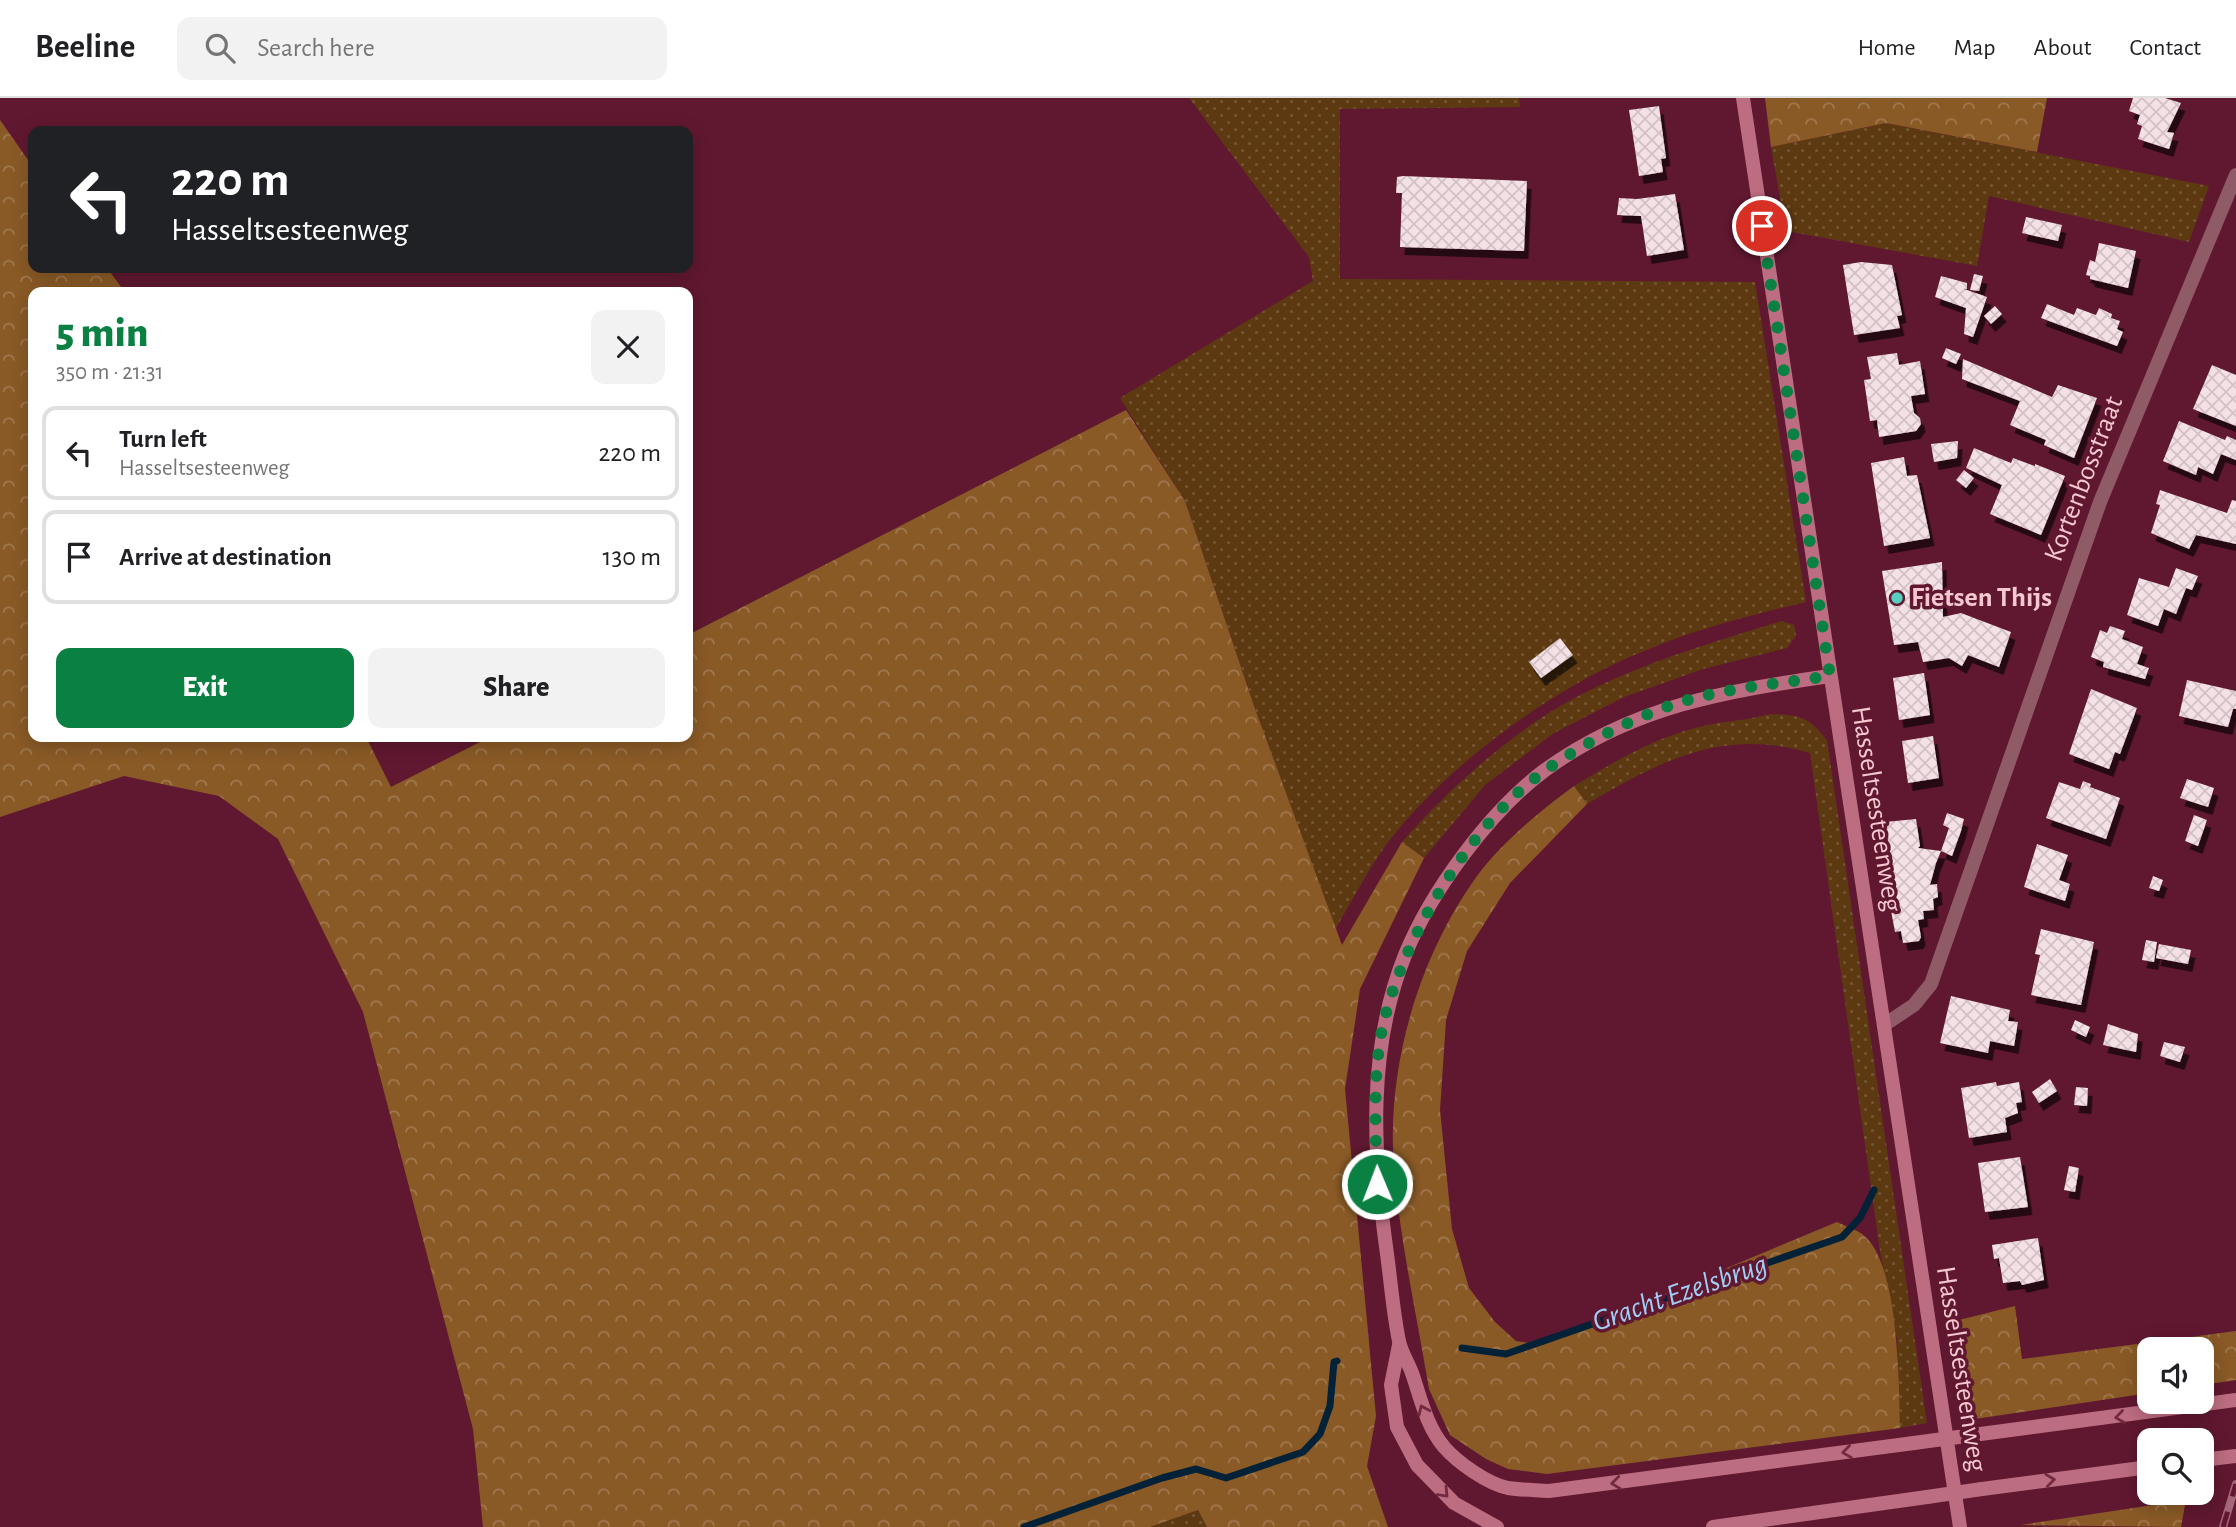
<!DOCTYPE html>
<meta charset="utf-8">
<style>
:root{--surface:#fff;--page:#f2f2f2;--text:#202124;--muted:#757577;--line:#e0e0e0;--accent:#0b8043}
body{margin:0;font-family:"Alegreya Sans",sans-serif;background:var(--page);color:var(--text);height:100vh;display:flex;flex-direction:column;font-size:26px;white-space:nowrap}
*{box-sizing:border-box;margin:0}
p{font-size:23px;color:var(--muted)}
.icon{flex:none;width:38px;height:38px;fill:none;stroke:currentColor;stroke-width:2;stroke-linecap:round;stroke-linejoin:round}
.map{position:relative;flex:1;overflow:hidden}
.details{position:absolute;left:28px;top:189px;width:665px;height:455px;display:flex;flex-direction:column;background:var(--surface);border-radius:14px;box-shadow:0 4px 18px #0003}
.details>*{flex:none}
.top-card{position:absolute;left:28px;top:28px;width:665px;height:147px;border-radius:14px;box-shadow:0 4px 18px #0003;background:#202124;color:#fff;overflow:hidden}
.buttons{position:absolute;left:2137px;top:1239px;display:grid;gap:14px}
.buttons a{display:grid;place-items:center;width:77px;height:77px;border-radius:14px;background:var(--surface);box-shadow:0 4px 18px #0003;font-size:35px}
.pin{position:absolute;display:grid;place-items:center;width:60px;height:60px;color:#fff;margin:-30px;border:4px solid #fff;border-radius:50%;box-shadow:0 2px 7px #0007}
.me{position:absolute;width:77px;margin:-38px;rotate:359deg;stroke-linejoin:round;filter:drop-shadow(0 0 5px #0008)}
.turn{display:flex;align-items:center;gap:24px;height:147px;padding:0 28px;font-size:32px}
.turn .icon{width:91px;height:91px;stroke-width:2.5}
.turn b{display:block;font-size:49px;line-height:60px}
.round{display:grid;place-items:center;flex:none;width:74px;height:74px;border-radius:14px;background:var(--page)}
.headline{display:flex;align-items:center;justify-content:space-between;height:119px;padding:0 28px}
h1{font-size:42px;font-weight:800;line-height:52px;color:var(--accent)}
.primary-button{display:flex;gap:14px;margin-top:auto;padding:14px 28px}
.primary-button a{flex:1;height:80px;border-radius:14px;background:var(--accent);color:#fff;font-size:28px;font-weight:800;line-height:80px;text-align:center}
.primary-button a+a{background:var(--page);color:var(--text)}
ul{padding:0;list-style:none}
li{display:flex;align-items:center;gap:21px;height:94px;margin:0 14px 10px;padding:0 14px;border:4px solid var(--line);border-radius:14px}
li div{flex:1}
li b{display:block;font-size:26px}
li em{font-style:normal}
header{display:flex;align-items:center;gap:42px;box-sizing:border-box;height:98px;padding:0 35px;background:var(--surface);border-bottom:2px solid var(--line)}
header strong{font-size:33px}
nav{display:flex;gap:38px;margin-inline-start:auto;font-size:24px}
.search{width:490px;height:63px;background:var(--page);display:flex;align-items:center;gap:18px;box-sizing:border-box;padding:0 24px;border-radius:14px;color:var(--muted);font-size:26px}
.map>svg:first-child{display:block}
</style>
<header>
<strong>Beeline</strong>
<div class="search"><svg class="icon" aria-label="search" viewBox="0 0 24 24"><circle cx="10" cy="10" r="6"/><path d="M15 15l6 6"/></svg>Search here</div>
<nav><a>Home</a><a>Map</a><a>About</a><a>Contact</a></nav>
</header>
<div class="map">
<svg width="2236" height="1429" viewBox="0 0 2236 1429">
<defs>
<pattern id="grass-dots" width="8" height="8" patternUnits="userSpaceOnUse" patternTransform="scale(1.75)"><rect width="8" height="8" fill="#5d3911"/><path d="M2 2h.1M6 6h.1" fill="none" stroke="#755433" stroke-width="1.8" stroke-linecap="round"/></pattern>
<pattern id="forest-crowns" width="20" height="18" patternUnits="userSpaceOnUse" patternTransform="scale(1.75)"><rect width="20" height="18" fill="#8a5a26"/><path d="M2 6a3 3 0 1 1 6 0M12 15a3 3 0 1 1 6 0" fill="none" stroke="#a1784f"/></pattern>
<pattern id="building-cross-hatch" width="8" height="8" patternUnits="userSpaceOnUse" patternTransform="scale(1.75)"><rect width="8" height="8" fill="#f4e1e5"/><path d="M0 0l8 8M0 8l8-8" fill="none" stroke="#d2c0c4"/></pattern>
<filter id="shadow"><feDropShadow dx="4.5" dy="8" stdDeviation="0" flood-color="#0009"/></filter>
</defs>
<rect width="100%" height="100%" fill="#601830"/>
<!-- grass -->
<g fill="url(#grass-dots)">
<path d="M1189,0H1519L1520,9L1340,11V181L1755,184L1806,504C1752,517 1696,531 1644,553C1551,590 1438,673 1381,754C1364,779 1350,806 1335,832L1254,608L1185,403L1120,300L1313,183L1309,159Z"/>
<polygon points="1886,25 2209,88 2189,144 1989,98 1977,168 1786,133 1771,49"/>
<path d="M1782,523L1794,527L1796,538L1787,550L1703,571L1624,599L1554,635L1485,687L1424,760L1402,744C1448,692 1511,634 1573,601C1638,566 1711,545 1782,523Z"/>
<path d="M1770,616C1799,617 1808,618 1827,642L1927,1325L1900,1330L1897,1242L1881,1160L1810,655C1723,629 1660,663 1587,706L1574,688C1614,664 1650,642 1695,630C1720,623 1745,623 1770,616Z"/>
<polygon points="1198,1412 1207,1429 1150,1429"/>
</g>
<!-- forest -->
<g fill="url(#forest-crowns)">
<polygon points="1765,0 2047,0 2037,54 1886,25 1771,49"/>
<polygon points="0,22 33,69 33,170 107,170 125,194 33,194 33,639 366,639 391,689 490,639 688,639 688,537 1126,312 1185,403 1254,608 1342,847 1402,744 1424,760 1360,891 1345,991 1376,1318 1367,1368 1388,1429 1207,1429 1198,1412 1150,1429 483,1429 473,1331 363,914 278,741 219,698 124,678 0,719"/>
<path d="M1574,688L1587,706L1510,785L1467,853L1446,922L1440,1012L1452,1131L1469,1190L1495,1224L1516,1243L1542,1247L1837,1124C1845,1128 1855,1131 1862,1136C1899,1162 1899,1286 1900,1330L1547,1376L1508,1371L1486,1361L1450,1337L1429,1291C1417,1218 1400,1144 1394,1070C1386,970 1418,860 1477,778C1503,743 1539,714 1574,688Z"/>
<polygon points="2015,1208 2022,1261 2236,1233 2236,1282 2202,1287 2202,1251 2149,1251 2149,1295 1968,1322 1955,1223"/>
<polygon points="2186,1402 2181,1429 2021,1427"/>
</g>
<g fill="none" stroke-linecap="round" stroke-linejoin="round">
<!-- stream -->
<g stroke="#032137" stroke-width="7">
<polyline points="1462,1250 1506,1256 1842,1139 1860,1120 1874,1092"/>
<polyline points="1024,1429 1162,1380 1196,1371 1226,1380 1303,1354 1320,1336 1330,1308 1334,1264 1337,1263"/>
</g>
</g>
<!-- building -->
<g fill="url(#building-cross-hatch)" filter="url(#shadow)">
<polygon points="2133,0 2165,0 2181,5 2167,34 2174,35 2169,51 2138,41 2142,28 2137,26 2140,17 2129,13"/>
<polygon points="1659,8 1666,60 1661,61 1663,74 1639,78 1629,12"/>
<polygon points="1403,78 1527,83 1524,153 1400,149 1402,95 1396,95 1397,79"/>
<polygon points="1675,96 1684,152 1647,158 1641,118 1617,117 1619,100 1637,101"/>
<polygon points="2026,119 2062,127 2058,143 2022,135"/>
<polygon points="2099,145 2136,153 2128,190 2090,181 2090,178 2086,177 2090,162 2095,164"/>
<polygon points="1861,164 1892,167 1902,217 1897,218 1900,230 1854,237 1843,167"/>
<polygon points="1974,176 1983,178 1979,193 1970,192"/>
<polygon points="1941,178 1967,185 1967,191 1964,191 1987,199 1973,239 1964,236 1966,210 1935,199"/>
<polygon points="2047,206 2074,217 2077,210 2096,217 2099,210 2112,216 2111,220 2120,223 2117,231 2123,234 2117,248 2041,220"/>
<polygon points="1995,208 2002,216 1991,226 1984,218"/>
<polygon points="1946,250 1961,256 1956,266 1942,260"/>
<polygon points="1897,255 1899,267 1920,263 1925,296 1911,298 1914,315 1920,320 1921,326 1916,333 1879,339 1877,322 1870,323 1864,282 1871,281 1867,259"/>
<polygon points="1963,261 2052,299 2058,287 2097,300 2074,360 2044,347 2046,342 2010,327 2020,303 1962,281"/>
<polygon points="2212,267 2236,277 2236,328 2193,311"/>
<polygon points="2179,323 2225,342 2227,338 2236,342 2236,362 2221,356 2213,376 2198,369 2196,377 2163,363"/>
<polygon points="1958,343 1957,360 1934,364 1931,346"/>
<polygon points="1974,350 2011,365 2013,360 2035,368 2035,366 2065,378 2041,437 1990,416 2002,387 1966,370"/>
<polygon points="1904,359 1907,378 1917,377 1930,440 1884,448 1871,365"/>
<polygon points="1964,372 1974,380 1966,390 1956,382"/>
<polygon points="2160,392 2227,415 2232,402 2236,403 2236,446 2196,437 2189,451 2151,435 2160,407 2156,406"/>
<polygon points="1942,464 1943,519 1961,515 2011,534 1999,569 1968,557 1962,568 1949,560 1923,564 1918,544 1894,547 1882,473"/>
<polygon points="2176,470 2198,478 2192,492 2186,490 2176,516 2164,511 2158,528 2127,517 2139,480 2169,489"/>
<polygon points="2110,528 2125,533 2122,541 2143,549 2137,566 2149,570 2145,581 2103,569 2104,564 2091,559 2100,532 2107,535"/>
<polygon points="1560,540 1573,557 1541,580 1529,564"/>
<polygon points="1924,575 1930,617 1899,622 1893,580"/>
<polygon points="2187,582 2236,593 2236,611 2233,611 2228,629 2179,618"/>
<polygon points="2091,591 2137,610 2120,656 2115,654 2109,671 2069,656"/>
<polygon points="1933,638 1939,680 1908,685 1902,643"/>
<polygon points="2187,681 2214,690 2208,709 2180,700"/>
<polygon points="2083,683 2091,686 2090,689 2120,700 2106,741 2046,720 2059,684 2080,691"/>
<polygon points="1947,715 1964,721 1961,733 1952,758 1941,753 1936,765 1930,787 1937,786 1938,799 1933,801 1934,812 1923,813 1924,821 1918,822 1921,839 1919,843 1903,845 1901,833 1895,834 1892,818 1888,794 1896,793 1885,724 1916,721 1920,748 1918,750 1941,753 1949,730 1943,727"/>
<polygon points="2194,717 2207,722 2198,748 2185,743"/>
<polygon points="2037,746 2068,757 2059,782 2070,786 2065,803 2024,789"/>
<polygon points="2153,778 2163,782 2159,793 2149,790"/>
<polygon points="2041,831 2094,844 2081,907 2031,897 2040,857 2035,856"/>
<polygon points="2146,842 2157,844 2154,864 2142,862"/>
<polygon points="2159,846 2191,852 2188,866 2156,860"/>
<polygon points="1951,898 2010,912 2008,923 2018,924 2014,948 1990,943 1988,955 1940,945"/>
<polygon points="2075,922 2090,929 2086,939 2071,932"/>
<polygon points="2108,926 2138,936 2136,954 2103,947"/>
<polygon points="2164,944 2185,949 2180,964 2160,958"/>
<polygon points="2050,981 2057,993 2039,1005 2032,994"/>
<polygon points="1996,984 1997,988 2019,984 2022,1004 2016,1005 2018,1015 2005,1020 2007,1034 1969,1040 1961,990"/>
<polygon points="2076,989 2088,990 2087,1008 2074,1007"/>
<polygon points="2020,1059 2028,1109 1985,1114 1978,1065"/>
<polygon points="2069,1068 2079,1070 2075,1094 2064,1092"/>
<polygon points="2038,1140 2044,1182 2022,1187 2020,1183 2003,1185 1999,1160 1994,1161 1992,1147"/>
</g>
<g fill="none" stroke-linecap="round" stroke-linejoin="round">
<!-- street -->
<polyline stroke="#8e5b67" stroke-width="14" points="1884,927 1914,907 1931,886 2100,404 2236,77"/>
<!-- secondary -->
<g stroke="#bd6d81" stroke-width="14">
<polyline points="1743,0 1960,1429"/>
<path d="M1830,578C1726,593 1633,608 1545,672C1490,713 1431,793 1405,857C1367,952 1373,1056 1387,1156C1391,1185 1393,1214 1399,1243C1401,1254 1408,1264 1412,1275C1421,1301 1426,1327 1444,1349C1458,1365 1488,1386 1508,1390C1521,1392 1535,1392 1549,1393L1914,1345"/>
<polyline points="1399,1247 1391,1287 1397,1329 1417,1367 1454,1405 1497,1429"/>
<polyline points="1973,1337 2236,1302"/>
<polyline points="2202,1362 2236,1358"/>
<polyline points="1982,1391 2149,1369"/>
<polyline points="1713,1429 1927,1399"/>
</g>
<!-- rail casing -->
<g stroke="#a36779" stroke-width="8">
<polyline id="rail" points="2223,1429 2236,1386"/>
</g>
<!-- rail -->
<use href="#rail" stroke="#601830" stroke-width="5" stroke-dasharray="16" stroke-linecap="butt"/>
<!-- secondary-bridge -->
<g stroke="#bd6d81" stroke-width="14">
<polyline points="1914,1345 1973,1337"/>
<polyline points="1927,1399 1982,1391"/>
</g>
</g>
<!-- one-way arrows -->
<defs><path id="oneway-chevron" d="M-2-3.5L2.5 0L-2 3.5" fill="none" stroke-width="1.6" stroke-linecap="round" stroke-linejoin="round" transform="scale(1.75)"/></defs>
<g stroke="#732940">
<use href="#oneway-chevron" transform="translate(1423 1312) rotate(-114)"/>
<use href="#oneway-chevron" transform="translate(2120 1319) rotate(172)"/>
<use href="#oneway-chevron" transform="translate(1847 1354) rotate(172)"/>
<use href="#oneway-chevron" transform="translate(2050 1382) rotate(-7)"/>
<use href="#oneway-chevron" transform="translate(1616 1385) rotate(173)"/>
<use href="#oneway-chevron" transform="translate(1444 1395) rotate(46)"/>
</g>
<g fill="none" stroke-linecap="round" stroke-linejoin="round">
<!-- route -->
<path stroke="#0b8043" stroke-width="12" stroke-dasharray="0 21.6" d="M1377,1086C1376,1034 1372,978 1383,927C1403,840 1472,723 1546,672C1583,646 1627,623 1669,608C1720,590 1777,586 1830,578L1762,128"/>
</g>
<!-- markers -->
<circle fill="#58cec0" stroke="#601830" stroke-width="2.5" cx="1897" cy="500" r="7"/>
<g text-anchor="middle" dominant-baseline="central" stroke-width="7" stroke-linejoin="round" paint-order="stroke">
<!-- street labels -->
<g font-size="28" fill="#f5c8d1" stroke="#601830">
<text transform="translate(2084 381) rotate(-69)">Kortenbosstraat</text>
<text transform="translate(1876 711) rotate(81)">Hasseltsesteenweg</text>
<text transform="translate(1961 1271) rotate(81)">Hasseltsesteenweg</text>
</g>
<!-- poi labels -->
<g font-size="28" font-weight="bold" fill="#f5c8d1" stroke="#601830" text-anchor="start">
<text x="1911" y="500">Fietsen Thijs</text>
</g>
<!-- water labels -->
<g font-size="30" font-style="italic" fill="#a1cef6" stroke="#601830">
<text transform="translate(1680 1195) rotate(-19)">Gracht Ezelsbrug</text>
</g>
</g>
</svg>
<div class="buttons">
<a><svg class="icon" aria-label="sound" viewBox="0 0 24 24"><path d="M4 9h4l5-4v14l-5-4H4zM17 9q2 3 0 6"/></svg></a>
<a><svg class="icon" aria-label="search" viewBox="0 0 24 24"><circle cx="10" cy="10" r="6"/><path d="M15 15l6 6"/></svg></a>
</div>
<div class="pin" style="left:1762px;top:128px;background:#d93025"><svg class="icon" aria-label="arrive" viewBox="0 0 24 24"><path d="M6 21V4h12l-3 4 3 4H6"/></svg></div>
<svg class="me" style="left:1377px;top:1086px" viewBox="-20 -20 40 40"><circle r="17" fill="#0b8043" stroke="#fff" stroke-width="3"/><path d="M0-11L8 9 0 5-8 9z" fill="#fff"/></svg>
<div class="top-card">
<div class="turn"><svg class="icon" aria-label="left" viewBox="0 0 24 24"><path d="M17 20v-9H6M10 6l-5 5 5 5"/></svg><div><b>220 m</b>Hasseltsesteenweg</div></div>
</div>
<section class="details">
<div class="headline"><div><h1>5 min</h1><p>350 m · 21:31</p></div><a class="round"><svg class="icon" aria-label="close" viewBox="0 0 24 24"><path d="M6 6l12 12M18 6L6 18"/></svg></a></div>
<ul>
<li><svg class="icon" aria-label="left" viewBox="0 0 24 24"><path d="M17 20v-9H6M10 6l-5 5 5 5"/></svg><div><b>Turn left</b><p>Hasseltsesteenweg</p></div><em>220 m</em></li>
<li><svg class="icon" aria-label="arrive" viewBox="0 0 24 24"><path d="M6 21V4h12l-3 4 3 4H6"/></svg><div><b>Arrive at destination</b></div><em>130 m</em></li>
</ul>
<div class="primary-button"><a>Exit</a><a>Share</a></div>
</section>
</div>
